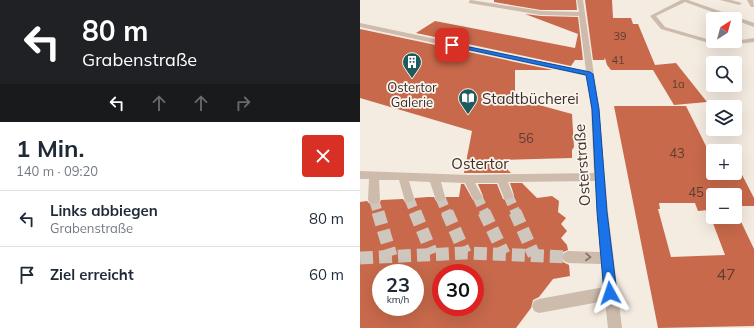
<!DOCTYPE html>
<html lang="de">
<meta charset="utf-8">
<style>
:root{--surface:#fff;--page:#f2f2f3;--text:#1f2937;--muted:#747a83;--line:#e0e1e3}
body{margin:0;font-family:Mulish,sans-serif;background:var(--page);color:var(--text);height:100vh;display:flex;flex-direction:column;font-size:15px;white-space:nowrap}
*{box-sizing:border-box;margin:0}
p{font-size:13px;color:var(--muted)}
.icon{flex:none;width:22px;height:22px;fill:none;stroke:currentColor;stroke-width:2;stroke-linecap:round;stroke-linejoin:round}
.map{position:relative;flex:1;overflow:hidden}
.details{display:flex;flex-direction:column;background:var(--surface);width:360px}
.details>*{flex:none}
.hud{background:#202124;color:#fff;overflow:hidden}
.needle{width:26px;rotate:36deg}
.fabs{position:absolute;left:346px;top:12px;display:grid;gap:8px}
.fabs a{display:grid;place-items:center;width:36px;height:36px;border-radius:4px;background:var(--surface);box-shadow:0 4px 16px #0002;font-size:20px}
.speed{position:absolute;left:12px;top:264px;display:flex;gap:8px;font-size:20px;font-weight:700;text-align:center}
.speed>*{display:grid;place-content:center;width:52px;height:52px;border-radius:50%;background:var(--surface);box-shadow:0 4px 16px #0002;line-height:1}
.speed small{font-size:10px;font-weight:400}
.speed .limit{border:6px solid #d22;background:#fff;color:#111}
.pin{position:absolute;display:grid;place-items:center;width:34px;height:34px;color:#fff;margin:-17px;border-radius:8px;box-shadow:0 2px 6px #0006}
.me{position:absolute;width:44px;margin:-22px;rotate:355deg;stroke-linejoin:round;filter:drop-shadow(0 0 3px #0008)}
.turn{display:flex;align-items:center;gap:14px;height:84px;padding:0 16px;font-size:18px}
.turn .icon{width:52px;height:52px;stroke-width:2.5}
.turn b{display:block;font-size:28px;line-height:34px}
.lanes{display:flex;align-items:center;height:38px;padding:0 16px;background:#0003;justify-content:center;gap:20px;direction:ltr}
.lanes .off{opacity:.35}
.round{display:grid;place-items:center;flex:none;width:42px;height:42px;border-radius:4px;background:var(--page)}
.head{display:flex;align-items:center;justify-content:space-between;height:68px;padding:0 16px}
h1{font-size:24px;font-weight:700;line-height:30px}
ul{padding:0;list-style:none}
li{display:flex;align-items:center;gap:12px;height:56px;padding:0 16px;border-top:1px solid var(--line)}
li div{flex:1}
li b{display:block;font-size:15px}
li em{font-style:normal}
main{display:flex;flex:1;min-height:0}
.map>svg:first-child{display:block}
</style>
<main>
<section class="details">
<div class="hud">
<div class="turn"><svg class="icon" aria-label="left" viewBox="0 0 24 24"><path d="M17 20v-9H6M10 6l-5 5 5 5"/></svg><div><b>80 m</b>Grabenstraße</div></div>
<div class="lanes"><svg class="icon" aria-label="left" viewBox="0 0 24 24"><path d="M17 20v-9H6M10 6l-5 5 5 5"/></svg><svg class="icon off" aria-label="ahead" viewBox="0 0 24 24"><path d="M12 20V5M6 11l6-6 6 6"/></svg><svg class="icon off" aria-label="ahead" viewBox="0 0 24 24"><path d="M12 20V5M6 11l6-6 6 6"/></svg><svg class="icon off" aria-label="right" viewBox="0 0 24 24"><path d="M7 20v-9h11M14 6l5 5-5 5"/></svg></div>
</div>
<div class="head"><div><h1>1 Min.</h1><p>140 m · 09:20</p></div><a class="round" style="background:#d93025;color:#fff"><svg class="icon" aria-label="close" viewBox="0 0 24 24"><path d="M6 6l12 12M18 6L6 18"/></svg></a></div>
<ul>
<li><svg class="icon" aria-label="left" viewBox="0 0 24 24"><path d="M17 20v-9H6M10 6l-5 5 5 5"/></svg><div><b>Links abbiegen</b><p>Grabenstraße</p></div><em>80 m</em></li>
<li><svg class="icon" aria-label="arrive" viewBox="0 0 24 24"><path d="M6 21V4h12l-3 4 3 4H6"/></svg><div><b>Ziel erreicht</b></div><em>60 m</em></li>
</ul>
</section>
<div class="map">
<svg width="394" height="328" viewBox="0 0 394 328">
<rect width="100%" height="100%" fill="#f4ebe1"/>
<!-- building -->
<g fill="#c8694b" fill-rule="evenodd">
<polygon points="134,0 216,0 217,10 181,10 134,2"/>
<polygon points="225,0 252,0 253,18 271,18 273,24 278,24 295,65 316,63 347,102 314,105 293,70 251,70 247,65 245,58 244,60 233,60"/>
<polygon points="165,14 181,16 218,17 223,60 215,60 211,66 56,33 75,21 215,48 218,34"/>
<polygon points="0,29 193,70 155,70 155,105 179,105 212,114 214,147 212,150 212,158 138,160 151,173 104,173 112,131 0,98"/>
<path d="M254,106H326L351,156H353V173H375V161L394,198V206H375V195H353V217H375V209L394,249V326L298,328ZM299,203H335L338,211L348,210L365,255L311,257L298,209H300Z"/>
<path d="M150,183H162L177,198L192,196L199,201L198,212L206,218L201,224L207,231L201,238L207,245L208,250L203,252L201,258L203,262L209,265L210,276L193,279L179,297L173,300L171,308L156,328H0V202L7,201L10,204L14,205L19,204L21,200L43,199L45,202L49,203L53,202L55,198L68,197H74L76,201L80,202L84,201L86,197H99L101,184H104L113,200H121L123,196L118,184H137L143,199L148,200L152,199L154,195ZM21,273H55V307H21ZM81,273H115V307H81Z"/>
</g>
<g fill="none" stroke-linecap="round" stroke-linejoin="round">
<!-- minor-tunnel-far1 -->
<g stroke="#cfc6bd" stroke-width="10" stroke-dasharray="10 5" stroke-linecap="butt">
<polyline points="148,195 156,213"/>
<polyline points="117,196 125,213"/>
<polyline points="80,197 87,213"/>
<polyline points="49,198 55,213"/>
<polyline points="14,200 18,213"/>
</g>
<!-- minor-tunnel -->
<g stroke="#cfc6bd" stroke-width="13" stroke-dasharray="13 6" stroke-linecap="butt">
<polyline points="18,212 31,256"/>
<polyline points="55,212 72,254"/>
<polyline points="87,212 105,253"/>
<polyline points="124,212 144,254"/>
<polyline points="155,212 174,255"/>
<polyline points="0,258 105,253 208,257"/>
</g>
<!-- minor -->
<g fill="#cdbbac" fill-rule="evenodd">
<polygon points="111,0 181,11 219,12 217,0 223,0 239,109 248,212 262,328 248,328 245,301 179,313 174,311 172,306 174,301 179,299 244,287 241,264 208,263 204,261 202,257 204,253 208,251 240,252 235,181 148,182 153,195 152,198 148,199 144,198 138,183 115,183 122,196 121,199 117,200 113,199 105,183 81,182 85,197 84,200 80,201 76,200 70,182 49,181 54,198 53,201 49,202 45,201 39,180 19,180 20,200 18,203 14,204 10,203 8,200 9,179 0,179 0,171 108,175 234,173 231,109 227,76 0,27 0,23 226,71 219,16 181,15 109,3 109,1"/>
<polygon points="321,0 328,0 394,23 394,27 325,2 296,16 305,27 361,43 394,38 394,42 359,46 301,29 290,16"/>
<polygon points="360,0 371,0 382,3 379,5"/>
<polygon points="387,0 393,0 394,7 391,7"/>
</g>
</g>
<!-- one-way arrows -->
<defs><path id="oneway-chevron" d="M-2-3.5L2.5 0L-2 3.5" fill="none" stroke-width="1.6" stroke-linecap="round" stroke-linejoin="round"/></defs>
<use stroke="#7d6f65" href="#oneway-chevron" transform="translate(228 257) rotate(2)"/>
<!-- route -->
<polygon fill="#1a73e8" stroke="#114b97" points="90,43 230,72 233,74 239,109 247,212 257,293 255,297 250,299 246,297 244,293 237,212 232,109 226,75 92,46 89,45"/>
<!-- icons -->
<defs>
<g id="building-pin" transform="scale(1)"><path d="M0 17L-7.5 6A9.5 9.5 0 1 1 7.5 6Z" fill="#1f5a5e" stroke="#fbf5ee"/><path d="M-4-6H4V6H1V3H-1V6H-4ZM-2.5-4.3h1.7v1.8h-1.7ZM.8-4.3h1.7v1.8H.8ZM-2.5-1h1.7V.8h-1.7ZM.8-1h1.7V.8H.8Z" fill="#fff"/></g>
<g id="library-pin" transform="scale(1)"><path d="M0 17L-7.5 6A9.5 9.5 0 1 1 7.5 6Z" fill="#1f5a5e" stroke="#fbf5ee"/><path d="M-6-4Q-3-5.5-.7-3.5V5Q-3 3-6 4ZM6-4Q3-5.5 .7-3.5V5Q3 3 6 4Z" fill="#fff"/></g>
</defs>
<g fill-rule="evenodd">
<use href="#building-pin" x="52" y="62"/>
<use href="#library-pin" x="108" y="98"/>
</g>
<g text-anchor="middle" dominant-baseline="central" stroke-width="3.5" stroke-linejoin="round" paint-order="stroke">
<!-- far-number labels -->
<g font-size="11" fill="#5e3e33">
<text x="260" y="36">39</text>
<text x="258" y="60">41</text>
<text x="318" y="84">1a</text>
</g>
<!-- far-poi labels -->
<g font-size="13" fill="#3b302b" stroke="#fbf5ee">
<text x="52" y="87">Ostertor<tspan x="52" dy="15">Galerie</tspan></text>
</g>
<!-- number labels -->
<g font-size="13" fill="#5e3e33">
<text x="166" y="138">56</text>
<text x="317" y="153">43</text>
<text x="336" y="192">45</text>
</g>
<!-- poi labels -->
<g font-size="15" fill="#3b302b" stroke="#fbf5ee" text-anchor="start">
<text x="122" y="98">Stadtbücherei</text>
</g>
<!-- street labels -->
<g font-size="15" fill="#3b302b" stroke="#fbf5ee">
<text x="120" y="163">Ostertor</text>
<text transform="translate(222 165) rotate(-94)">Osterstraße</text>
</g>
<!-- near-number labels -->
<g font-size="16" fill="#5e3e33">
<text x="366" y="274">47</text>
</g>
</g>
</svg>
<div class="fabs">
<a><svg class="needle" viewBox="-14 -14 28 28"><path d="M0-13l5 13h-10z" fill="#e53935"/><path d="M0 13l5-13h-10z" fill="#747a83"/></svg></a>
<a><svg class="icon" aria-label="search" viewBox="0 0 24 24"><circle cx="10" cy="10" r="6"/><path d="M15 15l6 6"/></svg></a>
<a><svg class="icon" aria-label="layers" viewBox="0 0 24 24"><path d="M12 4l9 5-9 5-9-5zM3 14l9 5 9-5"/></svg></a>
<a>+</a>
<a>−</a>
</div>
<div class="speed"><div>23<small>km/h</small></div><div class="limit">30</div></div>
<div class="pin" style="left:92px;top:45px;background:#d93025"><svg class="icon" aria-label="arrive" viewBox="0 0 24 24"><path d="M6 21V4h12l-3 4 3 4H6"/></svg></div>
<svg class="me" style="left:250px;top:293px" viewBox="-20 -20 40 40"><path d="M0-17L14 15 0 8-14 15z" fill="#1a73e8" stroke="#fff" stroke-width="4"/></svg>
</div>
</main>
